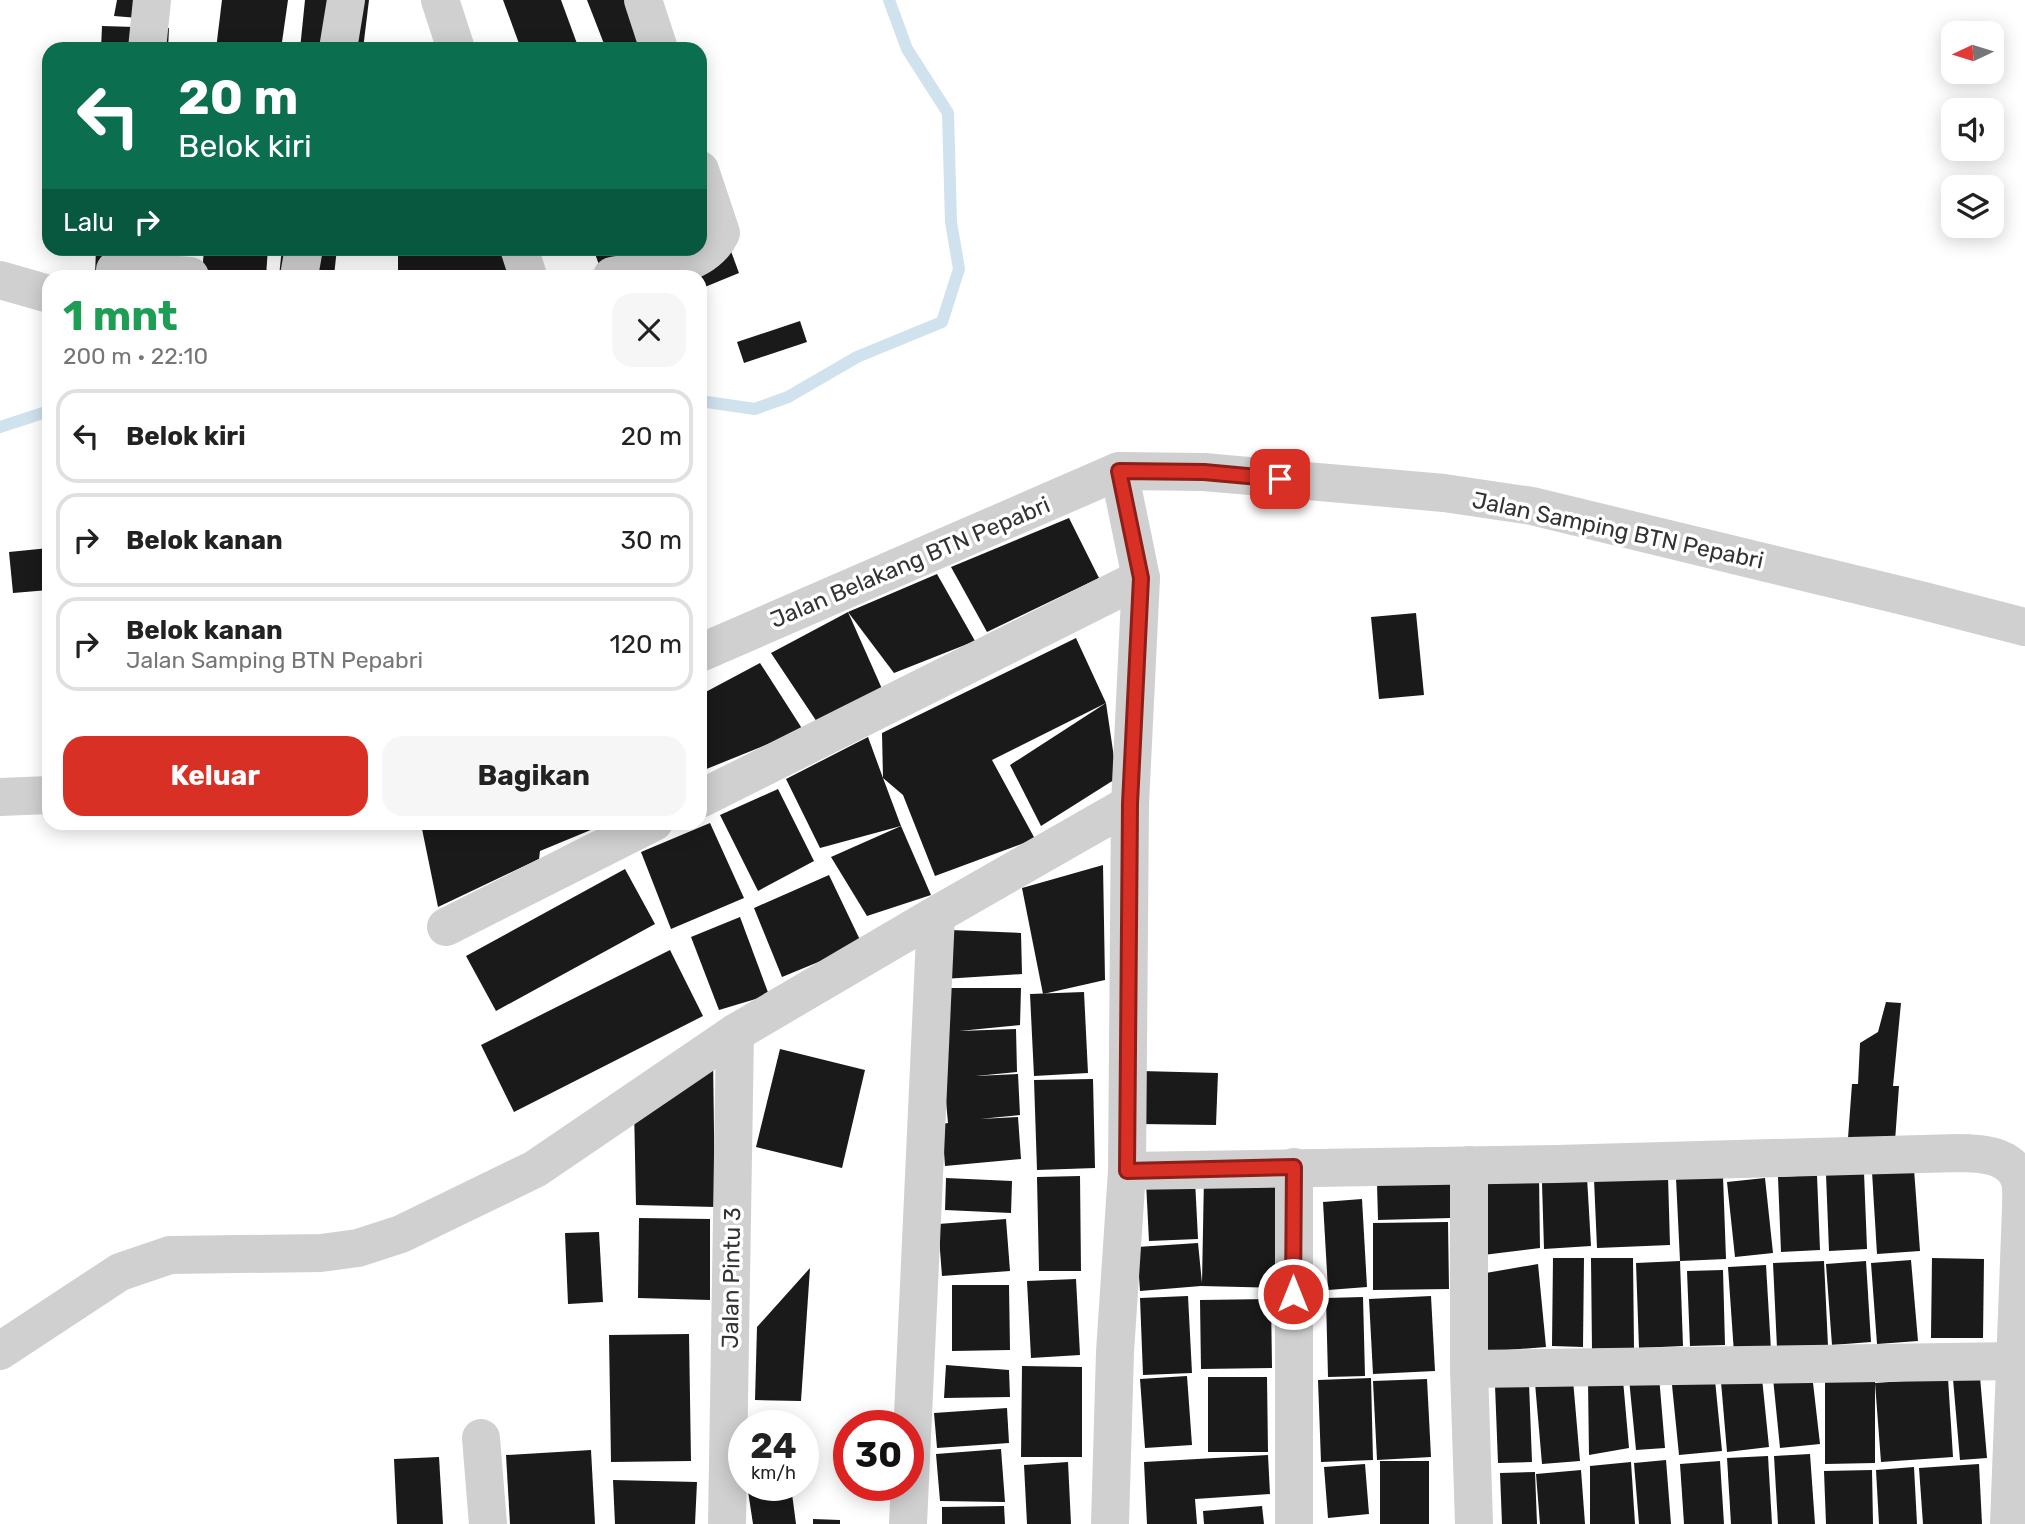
<!DOCTYPE html>
<html lang="id">
<meta charset="utf-8">
<style>
:root{--surface:#fff;--page:#f6f6f6;--text:#222;--muted:#767676;--line:#e0e0e0;--accent:#d93025}
body{margin:0;font-family:Rubik,sans-serif;background:var(--page);color:var(--text);height:100vh;display:flex;flex-direction:column;font-size:26px;white-space:nowrap}
*{box-sizing:border-box;margin:0}
p{font-size:23px;color:var(--muted)}
.icon{flex:none;width:38px;height:38px;fill:none;stroke:currentColor;stroke-width:2;stroke-linecap:round;stroke-linejoin:round}
.map{position:relative;flex:1;overflow:hidden}
.details{position:absolute;left:42px;top:270px;width:665px;height:560px;display:flex;flex-direction:column;background:var(--surface);border-radius:21px;box-shadow:0 4px 18px #0003}
.details>*{flex:none}
.top-card{position:absolute;left:42px;top:42px;width:665px;height:214px;border-radius:21px;box-shadow:0 4px 18px #0003;background:#0b6e4f;color:#fff;overflow:hidden}
.needle{width:46px;rotate:266deg}
.controls{position:absolute;left:1941px;top:21px;display:grid;gap:14px}
.controls a{display:grid;place-items:center;width:63px;height:63px;border-radius:14px;background:var(--surface);box-shadow:0 4px 18px #0003;font-size:35px}
.speed{position:absolute;left:728px;top:1410px;display:flex;gap:14px;font-size:35px;font-weight:700;text-align:center}
.speed>*{display:grid;place-content:center;width:91px;height:91px;border-radius:50%;background:var(--surface);box-shadow:0 4px 18px #0003;line-height:1}
.speed small{font-size:18px;font-weight:400}
.speed .limit{border:10px solid #d22;background:#fff;color:#111}
.pin{position:absolute;display:grid;place-items:center;width:60px;height:60px;color:#fff;margin:-30px;border-radius:14px;box-shadow:0 4px 10px #0006}
.me{position:absolute;width:77px;margin:-38px;rotate:0deg;stroke-linejoin:round;filter:drop-shadow(0 0 5px #0008)}
.turn{display:flex;align-items:center;gap:24px;height:147px;padding:0 21px;font-size:32px}
.turn .icon{width:91px;height:91px;stroke-width:2.5}
.turn b{display:block;font-size:49px;line-height:60px}
.then{display:flex;align-items:center;height:66px;padding:0 21px;background:#0003;gap:14px;font-size:26px}
.round{display:grid;place-items:center;flex:none;width:74px;height:74px;border-radius:21px;background:var(--page)}
.headline{display:flex;align-items:center;justify-content:space-between;height:119px;padding:0 21px}
h1{font-size:42px;font-weight:700;line-height:52px;color:#1e9e55}
.action{display:flex;gap:14px;margin-top:auto;padding:14px 21px}
.action a{flex:1;height:80px;border-radius:21px;background:var(--accent);color:#fff;font-size:28px;font-weight:700;line-height:80px;text-align:center}
.action a+a{background:var(--page);color:var(--text)}
ul{padding:0;list-style:none}
li{display:flex;align-items:center;gap:21px;height:94px;margin:0 14px 10px;padding:0 7px;border:4px solid var(--line);border-radius:21px}
li div{flex:1}
li b{display:block;font-size:26px}
li em{font-style:normal}
.map>svg:first-child{display:block}
</style>
<div class="map">
<svg width="2025" height="1524" viewBox="0 0 2025 1524">
<rect width="100%" height="100%" fill="#fff"/>
<g fill="none" stroke-linecap="round" stroke-linejoin="round">
<!-- stream -->
<g stroke="#cfe2ee" stroke-width="12">
<polyline points="700,401 755,409 788,397 857,357 942,322 959,269 951,222 948,113 907,49 889,0"/>
<polyline points="0,427 49,411"/>
</g>
</g>
<!-- building -->
<g fill="#1a1a1a">
<polygon points="117,0 166,0 162,20 114,16"/>
<polygon points="222,0 288,0 281,49 216,49"/>
<polygon points="305,0 369,0 363,49 300,49"/>
<polygon points="503,0 561,0 579,49 521,49"/>
<polygon points="587,0 639,0 657,49 606,49"/>
<polygon points="102,26 169,28 168,49 101,49"/>
<polygon points="700,167 739,273 700,289"/>
<polygon points="96,248 163,248 162,276 95,276"/>
<polygon points="204,248 268,248 266,276 202,276"/>
<polygon points="282,248 337,248 334,276 279,276"/>
<polygon points="398,248 540,248 539,276 457,276 455,272 455,276 398,276"/>
<polygon points="593,248 655,248 666,276 603,276"/>
<polygon points="800,321 807,342 744,363 737,342"/>
<polygon points="1069,518 1099,578 987,632 951,567"/>
<polygon points="49,548 49,590 13,593 9,552"/>
<polygon points="937,574 975,641 894,673 848,612"/>
<polygon points="848,612 883,691 819,725 771,653"/>
<polygon points="1416,613 1424,695 1379,699 1371,617"/>
<polygon points="1076,638 1106,703 992,760 1035,839 935,876 903,795 883,778 901,826 820,848 786,779 868,737 883,778 882,733"/>
<polygon points="760,663 803,730 704,770 707,779 700,782 700,695"/>
<polygon points="1106,703 1117,778 1041,826 1010,765"/>
<polygon points="778,789 814,861 758,891 720,815"/>
<polygon points="444,822 610,822 540,851 539,859 438,907 422,829"/>
<polygon points="710,823 744,898 671,929 641,852"/>
<polygon points="901,826 931,895 867,916 831,857"/>
<polygon points="1103,865 1105,980 1043,994 1022,888"/>
<polygon points="625,869 655,924 496,1011 466,956"/>
<polygon points="829,875 862,944 782,977 754,908"/>
<polygon points="740,917 769,995 719,1010 691,937"/>
<polygon points="950,930 1021,933 1022,974 943,979"/>
<polygon points="670,950 703,1016 514,1112 481,1045"/>
<polygon points="943,988 1021,988 1020,1025 959,1031 1016,1029 1017,1072 976,1076 1018,1074 1020,1115 980,1119 1018,1117 1021,1159 945,1166 942,1124 948,1123 944,1079"/>
<polygon points="1084,992 1088,1073 1034,1076 1030,994"/>
<polygon points="1886,1002 1901,1003 1893,1086 1899,1086 1895,1141 1848,1138 1852,1084 1858,1084 1860,1043 1878,1032"/>
<polygon points="780,1049 865,1070 842,1168 756,1147"/>
<polygon points="713,1057 715,1207 636,1205 634,1106"/>
<polygon points="1141,1071 1218,1073 1216,1125 1140,1124"/>
<polygon points="1093,1079 1095,1168 1037,1170 1034,1080"/>
<polygon points="1914,1169 1920,1251 1877,1254 1872,1172"/>
<polygon points="1864,1172 1867,1249 1829,1251 1826,1174"/>
<polygon points="1539,1175 1540,1248 1475,1256 1473,1180"/>
<polygon points="1817,1175 1820,1250 1781,1252 1778,1177"/>
<polygon points="1080,1176 1081,1271 1039,1271 1037,1177"/>
<polygon points="1204,1176 1280,1178 1277,1288 1201,1286 1140,1291 1137,1247 1198,1243 1202,1283"/>
<polygon points="1668,1176 1670,1245 1597,1248 1594,1179"/>
<polygon points="1723,1176 1726,1259 1680,1261 1676,1178"/>
<polygon points="1587,1177 1591,1246 1544,1249 1542,1183"/>
<polygon points="946,1178 1012,1181 1011,1213 945,1210"/>
<polygon points="1765,1178 1773,1253 1735,1257 1727,1182"/>
<polygon points="1195,1180 1198,1239 1149,1241 1146,1182"/>
<polygon points="1450,1182 1451,1218 1378,1220 1377,1183"/>
<polygon points="1362,1199 1367,1287 1328,1290 1323,1202"/>
<polygon points="639,1218 710,1219 710,1300 638,1298"/>
<polygon points="1006,1219 1010,1271 942,1276 938,1224"/>
<polygon points="1448,1222 1449,1289 1373,1290 1373,1223"/>
<polygon points="599,1232 603,1302 568,1304 565,1233"/>
<polygon points="1553,1258 1584,1258 1583,1347 1552,1346"/>
<polygon points="1591,1258 1633,1258 1634,1348 1592,1349"/>
<polygon points="1932,1258 1984,1259 1983,1338 1931,1338"/>
<polygon points="1911,1260 1918,1341 1877,1344 1871,1263"/>
<polygon points="1680,1261 1683,1346 1639,1348 1636,1263"/>
<polygon points="1824,1261 1828,1346 1777,1348 1773,1263"/>
<polygon points="1866,1261 1871,1342 1832,1345 1826,1264"/>
<polygon points="1538,1264 1546,1347 1481,1352 1480,1274"/>
<polygon points="1766,1265 1771,1350 1734,1353 1728,1267"/>
<polygon points="810,1268 801,1401 755,1400 757,1327"/>
<polygon points="1723,1270 1725,1345 1690,1346 1687,1271"/>
<polygon points="1076,1279 1080,1355 1031,1358 1027,1281"/>
<polygon points="952,1285 1009,1285 1010,1350 952,1351"/>
<polygon points="1188,1296 1192,1373 1143,1375 1140,1298"/>
<polygon points="1431,1296 1435,1371 1373,1374 1369,1299"/>
<polygon points="1363,1297 1365,1376 1328,1377 1326,1298"/>
<polygon points="1271,1299 1272,1368 1201,1369 1200,1300"/>
<polygon points="689,1334 691,1461 611,1462 609,1335"/>
<polygon points="946,1365 1009,1370 1010,1397 944,1398"/>
<polygon points="1022,1366 1082,1367 1082,1457 1021,1457"/>
<polygon points="1812,1374 1820,1444 1780,1448 1773,1378"/>
<polygon points="1187,1376 1192,1445 1145,1448 1140,1379"/>
<polygon points="1659,1376 1665,1448 1636,1450 1629,1379"/>
<polygon points="1208,1377 1267,1377 1268,1452 1208,1452"/>
<polygon points="1980,1377 1987,1458 1960,1460 1953,1379"/>
<polygon points="1371,1378 1373,1460 1321,1462 1318,1380"/>
<polygon points="1762,1378 1769,1447 1727,1452 1721,1382"/>
<polygon points="1948,1378 1953,1457 1881,1462 1875,1383"/>
<polygon points="1427,1379 1431,1457 1377,1460 1373,1381"/>
<polygon points="1573,1380 1580,1461 1542,1464 1535,1383"/>
<polygon points="1623,1380 1629,1448 1589,1455 1588,1381"/>
<polygon points="1715,1380 1722,1451 1679,1455 1672,1385"/>
<polygon points="1825,1380 1875,1380 1875,1463 1825,1464"/>
<polygon points="1529,1383 1532,1462 1498,1463 1495,1385"/>
<polygon points="1007,1408 1009,1443 937,1448 934,1413"/>
<polygon points="768,1416 769,1426 754,1426 753,1418"/>
<polygon points="1001,1449 1005,1502 940,1501 936,1454"/>
<polygon points="591,1450 595,1524 510,1524 506,1455"/>
<polygon points="1810,1454 1815,1524 1778,1524 1774,1456"/>
<polygon points="1268,1455 1270,1494 1195,1499 1197,1524 1147,1524 1144,1462"/>
<polygon points="1768,1456 1772,1524 1731,1524 1727,1458"/>
<polygon points="439,1457 443,1524 397,1524 394,1459"/>
<polygon points="1666,1460 1671,1524 1639,1524 1634,1463"/>
<rect x="1380" y="1461" width="49" height="63"/>
<polygon points="1720,1461 1724,1524 1684,1524 1680,1464"/>
<polygon points="1068,1462 1071,1524 1027,1524 1024,1465"/>
<polygon points="1631,1462 1635,1524 1590,1524 1590,1466"/>
<polygon points="1365,1464 1369,1514 1328,1518 1324,1467"/>
<polygon points="1979,1464 1982,1524 1923,1524 1919,1468"/>
<polygon points="1914,1467 1917,1524 1879,1524 1876,1470"/>
<polygon points="1581,1470 1585,1524 1540,1524 1536,1474"/>
<polygon points="1872,1470 1873,1524 1826,1524 1824,1471"/>
<polygon points="1535,1472 1537,1524 1502,1524 1500,1473"/>
<polygon points="613,1480 697,1482 695,1524 615,1524"/>
<polygon points="791,1486 796,1524 753,1524 748,1491"/>
<polygon points="1004,1506 1005,1524 942,1524 942,1507"/>
<polygon points="1262,1506 1264,1524 1204,1524 1203,1511"/>
<polygon points="813,1519 840,1520 840,1524 813,1524"/>
</g>
<g fill="none" stroke-linecap="round" stroke-linejoin="round">
<!-- minor -->
<g stroke="#d0d0d0" stroke-width="38">
<polyline points="440,0 456,49"/>
<polyline points="643,0 659,49"/>
<polyline points="147,49 152,0"/>
<polyline points="338,49 346,0"/>
<polyline points="519,248 528,276"/>
<polyline points="115,270 190,276"/>
<polyline points="299,276 304,248"/>
<path d="M612,276C648,270 703,271 721,233L700,170"/>
<polyline points="0,280 49,294"/>
<polyline points="1119,471 1141,578 1130,804"/>
<polyline points="700,653 1119,471 1204,472 1444,493 1532,506 1920,600 2025,627"/>
<polyline points="0,797 49,795"/>
<polyline points="700,799 1141,578"/>
<polyline points="446,927 654,822"/>
<polyline points="1469,1165 1469,1369 2015,1361"/>
<polyline points="1294,1167 1294,1524"/>
<path d="M1127,1171L1556,1164L1958,1153C1980,1153 2012,1154 2020,1181C2022,1189 2021,1201 2021,1209L2009,1524"/>
<polyline points="0,1351 120,1272 170,1255 321,1253 358,1248 401,1234 535,1169 735,1033 936,915 1130,804 1127,1171 1115,1352 1110,1524"/>
<polyline points="1469,1369 1474,1524"/>
<polyline points="481,1438 488,1524"/>
<polyline points="727,1524 735,1033"/>
<polyline points="908,1524 936,915"/>
</g>
</g>
<g fill="none" stroke-linecap="round" stroke-linejoin="round">
<!-- route casing -->
<g stroke="#8d1f18" stroke-width="18">
<polyline id="route" points="1280,479 1204,472 1119,471 1141,578 1130,804 1127,1171 1294,1167 1293,1294"/>
</g>
<!-- route -->
<use href="#route" stroke="#d93025" stroke-width="12"/>
</g>
<g text-anchor="middle" dominant-baseline="central" stroke-width="7" stroke-linejoin="round" paint-order="stroke">
<!-- street labels -->
<g font-size="23" fill="#333" stroke="#fff">
<text transform="translate(1618 530) rotate(12)">Jalan Samping BTN Pepabri</text>
<text transform="translate(910 562) rotate(-23)">Jalan Belakang BTN Pepabri</text>
<text transform="translate(731 1278) rotate(-89)">Jalan Pintu 3</text>
</g>
</g>
</svg>
<div class="controls">
<a><svg class="needle" viewBox="-14 -14 28 28"><path d="M0-13l5 13h-10z" fill="#e53935"/><path d="M0 13l5-13h-10z" fill="#767676"/></svg></a>
<a><svg class="icon" aria-label="sound" viewBox="0 0 24 24"><path d="M4 9h4l5-4v14l-5-4H4zM17 9q2 3 0 6"/></svg></a>
<a><svg class="icon" aria-label="layers" viewBox="0 0 24 24"><path d="M12 4l9 5-9 5-9-5zM3 14l9 5 9-5"/></svg></a>
</div>
<div class="speed"><div>24<small>km/h</small></div><div class="limit">30</div></div>
<div class="pin" style="left:1280px;top:479px;background:#d93025"><svg class="icon" aria-label="arrive" viewBox="0 0 24 24"><path d="M6 21V4h12l-3 4 3 4H6"/></svg></div>
<svg class="me" style="left:1293px;top:1294px" viewBox="-20 -20 40 40"><circle r="17" fill="#d93025" stroke="#fff" stroke-width="3"/><path d="M0-11L8 9 0 5-8 9z" fill="#fff"/></svg>
<div class="top-card">
<div class="turn"><svg class="icon" aria-label="left" viewBox="0 0 24 24"><path d="M17 20v-9H6M10 6l-5 5 5 5"/></svg><div><b>20 m</b>Belok kiri</div></div>
<div class="then">Lalu<svg class="icon" aria-label="right" viewBox="0 0 24 24"><path d="M7 20v-9h11M14 6l5 5-5 5"/></svg></div>
</div>
<section class="details">
<div class="headline"><div><h1>1 mnt</h1><p>200 m · 22:10</p></div><a class="round"><svg class="icon" aria-label="close" viewBox="0 0 24 24"><path d="M6 6l12 12M18 6L6 18"/></svg></a></div>
<ul>
<li><svg class="icon" aria-label="left" viewBox="0 0 24 24"><path d="M17 20v-9H6M10 6l-5 5 5 5"/></svg><div><b>Belok kiri</b></div><em>20 m</em></li>
<li><svg class="icon" aria-label="right" viewBox="0 0 24 24"><path d="M7 20v-9h11M14 6l5 5-5 5"/></svg><div><b>Belok kanan</b></div><em>30 m</em></li>
<li><svg class="icon" aria-label="right" viewBox="0 0 24 24"><path d="M7 20v-9h11M14 6l5 5-5 5"/></svg><div><b>Belok kanan</b><p>Jalan Samping BTN Pepabri</p></div><em>120 m</em></li>
</ul>
<div class="action"><a>Keluar</a><a>Bagikan</a></div>
</section>
</div>
